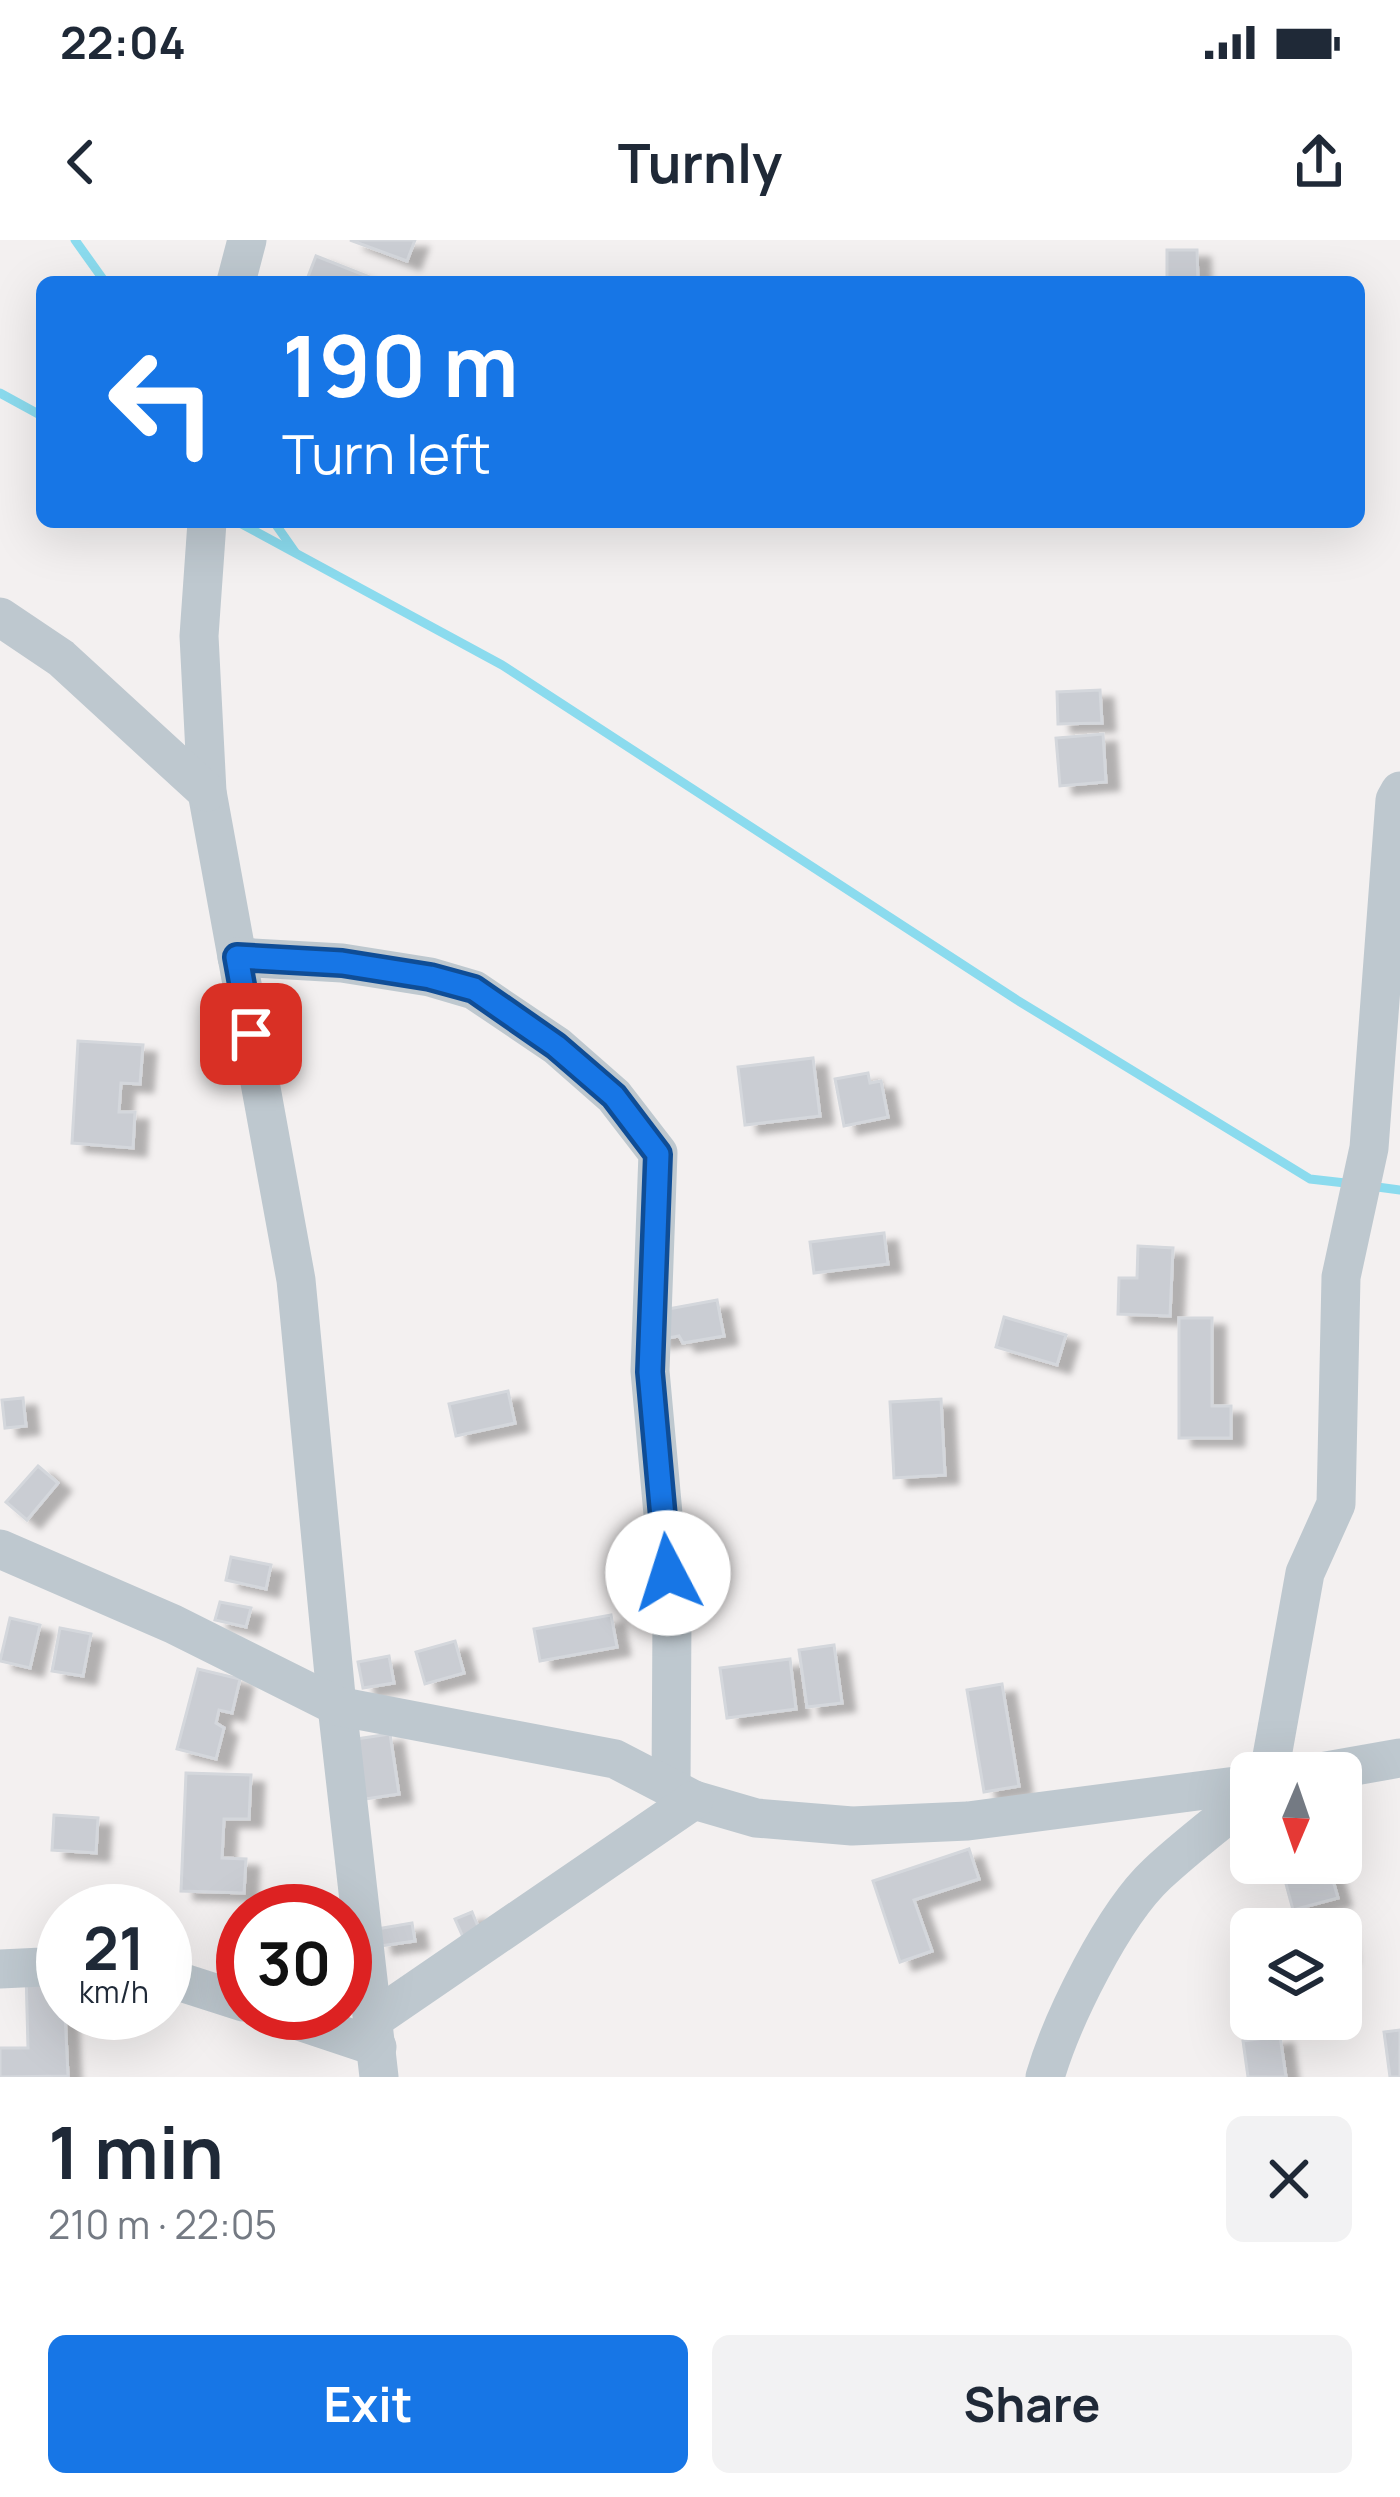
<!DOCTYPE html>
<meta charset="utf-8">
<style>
:root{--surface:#fff;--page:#f2f2f3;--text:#1f2937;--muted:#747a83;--accent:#1776e6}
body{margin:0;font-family:Manrope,sans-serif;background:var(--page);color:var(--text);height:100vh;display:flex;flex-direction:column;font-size:45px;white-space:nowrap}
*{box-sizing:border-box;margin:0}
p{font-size:39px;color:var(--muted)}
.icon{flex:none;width:66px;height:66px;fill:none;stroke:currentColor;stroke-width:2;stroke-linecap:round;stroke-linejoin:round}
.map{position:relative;height:1837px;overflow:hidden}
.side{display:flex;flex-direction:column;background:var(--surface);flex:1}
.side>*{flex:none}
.hud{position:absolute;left:36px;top:36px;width:1329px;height:252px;border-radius:18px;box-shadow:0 12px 48px #0002;background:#1776e6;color:#fff;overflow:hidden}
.needle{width:78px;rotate:182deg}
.controls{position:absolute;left:1230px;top:1512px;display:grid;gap:24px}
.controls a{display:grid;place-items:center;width:132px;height:132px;border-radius:18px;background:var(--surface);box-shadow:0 12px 48px #0002;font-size:60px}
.speed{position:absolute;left:36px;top:1644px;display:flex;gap:24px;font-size:60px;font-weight:700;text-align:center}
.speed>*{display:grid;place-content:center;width:156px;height:156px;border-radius:50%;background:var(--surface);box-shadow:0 12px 48px #0002;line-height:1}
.speed small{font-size:30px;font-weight:400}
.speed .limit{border:18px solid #d22;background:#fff;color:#111}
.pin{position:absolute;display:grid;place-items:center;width:102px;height:102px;color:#fff;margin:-51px;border-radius:24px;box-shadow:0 6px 18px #0006}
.me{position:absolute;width:132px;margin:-66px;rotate:355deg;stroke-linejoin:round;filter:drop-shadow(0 0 9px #0008)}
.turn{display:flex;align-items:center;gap:42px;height:252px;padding:0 48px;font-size:54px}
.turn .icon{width:156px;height:156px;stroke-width:2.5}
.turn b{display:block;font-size:84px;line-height:102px}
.round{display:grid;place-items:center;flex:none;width:126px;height:126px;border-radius:18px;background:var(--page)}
.headline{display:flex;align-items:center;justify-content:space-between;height:204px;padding:0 48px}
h1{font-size:72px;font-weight:700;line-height:90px}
.cta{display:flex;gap:24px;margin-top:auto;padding:24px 48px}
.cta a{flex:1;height:138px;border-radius:18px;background:var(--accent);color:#fff;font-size:48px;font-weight:700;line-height:138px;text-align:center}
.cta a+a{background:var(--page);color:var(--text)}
.status{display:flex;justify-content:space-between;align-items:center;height:84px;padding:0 60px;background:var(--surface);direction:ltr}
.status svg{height:33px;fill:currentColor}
header{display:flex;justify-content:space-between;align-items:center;height:156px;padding:0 48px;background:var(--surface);font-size:54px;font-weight:700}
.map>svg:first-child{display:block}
</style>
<div class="status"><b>22:04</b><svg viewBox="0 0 49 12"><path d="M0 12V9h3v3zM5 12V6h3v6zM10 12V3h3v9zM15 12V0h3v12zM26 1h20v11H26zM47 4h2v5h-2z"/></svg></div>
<header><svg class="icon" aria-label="back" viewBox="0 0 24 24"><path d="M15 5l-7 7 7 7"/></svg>Turnly<svg class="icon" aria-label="share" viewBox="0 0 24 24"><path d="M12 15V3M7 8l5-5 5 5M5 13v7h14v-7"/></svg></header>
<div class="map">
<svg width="1400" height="1837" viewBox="0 0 1400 1837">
<defs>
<filter id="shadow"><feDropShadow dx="13" dy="8" stdDeviation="3" flood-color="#0004"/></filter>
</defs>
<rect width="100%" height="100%" fill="#f3f0f0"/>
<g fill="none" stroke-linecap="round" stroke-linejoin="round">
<!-- stream -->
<g stroke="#8bdbee" stroke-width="9">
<polyline points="75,0 105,42"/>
<polyline points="0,153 42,176"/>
<polyline points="238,282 502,425 1017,760 1310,939 1354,944"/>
<polyline points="274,282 295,312"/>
<polyline points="1370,946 1400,950"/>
</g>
</g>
<!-- building -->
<g fill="#cacdd3" stroke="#d4d7dc" stroke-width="3" filter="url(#shadow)">
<polygon points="350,0 415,0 407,21"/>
<polygon points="1167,10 1197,10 1198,42 1167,42"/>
<polygon points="316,16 382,42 306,42"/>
<polygon points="1100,450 1102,483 1058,484 1057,452"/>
<polygon points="1103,494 1106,542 1060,546 1056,498"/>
<polygon points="78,801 143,805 140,844 121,843 119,872 135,872 133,908 72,903"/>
<polygon points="813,818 820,876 745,885 738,827"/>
<polygon points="868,833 870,843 881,841 888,877 844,886 835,839"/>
<polygon points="884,993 888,1024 814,1033 810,1002"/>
<polygon points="1138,1006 1173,1008 1170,1076 1118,1074 1119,1038 1137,1038"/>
<polygon points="717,1060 724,1096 683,1103 679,1096 657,1100 652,1072"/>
<polygon points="1004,1077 1066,1095 1057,1125 996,1107"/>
<polygon points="1179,1078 1212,1078 1212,1166 1231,1166 1231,1198 1179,1198"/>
<polygon points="508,1151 515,1183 456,1196 449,1164"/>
<polygon points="23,1158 26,1186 5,1188 2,1160"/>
<polygon points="941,1159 945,1235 894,1238 890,1162"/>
<polygon points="38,1226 58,1243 27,1280 6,1262"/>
<polygon points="231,1317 271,1325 266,1349 226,1340"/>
<polygon points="220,1362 251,1368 246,1387 215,1380"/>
<polygon points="611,1375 617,1407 540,1421 534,1389"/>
<polygon points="10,1378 40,1385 30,1428 0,1421"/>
<polygon points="60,1388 91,1394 83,1436 52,1431"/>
<polygon points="455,1401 464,1433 425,1444 416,1412"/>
<polygon points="834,1405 842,1463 807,1467 799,1410"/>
<polygon points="389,1416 394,1443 363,1448 358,1422"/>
<polygon points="790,1419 796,1469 727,1478 720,1428"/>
<polygon points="198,1429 240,1439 232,1473 219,1470 216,1483 224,1488 216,1519 177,1509"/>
<polygon points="1002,1444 1019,1546 984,1552 967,1450"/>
<polygon points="390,1494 399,1554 365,1559 356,1499"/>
<polygon points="186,1533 251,1535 249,1579 224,1579 222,1618 246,1619 244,1653 181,1651"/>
<polygon points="54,1575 98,1578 96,1613 52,1610"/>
<polygon points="969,1609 979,1639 914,1660 932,1711 900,1722 873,1641"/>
<polygon points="1301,1623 1328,1623 1338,1658 1293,1670 1282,1629"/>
<polygon points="472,1672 484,1701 468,1708 455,1679"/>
<polygon points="1339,1672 1345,1714 1341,1715 1341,1689 1280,1689 1279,1680"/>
<polygon points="412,1683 415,1701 380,1706 377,1689"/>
<polygon points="63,1731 68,1836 0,1837 0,1808 28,1808 26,1732"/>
<polygon points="1400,1790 1400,1837 1390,1837 1384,1792"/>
<polygon points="1280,1796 1286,1837 1248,1837 1243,1801"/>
</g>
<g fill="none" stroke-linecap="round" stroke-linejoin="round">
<!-- minor -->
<g stroke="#bec8cf" stroke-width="39">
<polyline points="236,42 247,0"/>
<polyline points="207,282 199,396 207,552 296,1040 337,1466 379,1837"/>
<polyline points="0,377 61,418 207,552"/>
<polyline points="237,717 342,723 430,737 474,750 557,806 614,856 658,913 650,1131 672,1373 671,1548"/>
<polyline points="0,1309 173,1384 337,1466 615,1519 694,1560 756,1578 852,1586 968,1581 1251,1544"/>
<polyline points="1269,1533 1305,1333 1336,1264 1341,1037 1369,908 1395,560 1400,551"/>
<polyline points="1315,1533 1400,1518"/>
<polyline points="0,1729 63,1726"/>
<polyline points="165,1737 243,1762"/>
<polyline points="275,1773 377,1807"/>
<polyline points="374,1779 694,1560"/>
<path d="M1045,1837C1062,1779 1113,1675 1157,1634C1187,1606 1220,1581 1251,1556"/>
</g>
</g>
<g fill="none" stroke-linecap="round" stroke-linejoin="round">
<!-- route casing -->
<g stroke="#0f4d96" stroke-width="30">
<polyline id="route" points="251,794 237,717 342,723 430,737 474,749 556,806 614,856 658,914 650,1132 668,1333"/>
</g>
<!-- route -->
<use href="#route" stroke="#1776e6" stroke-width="21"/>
</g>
</svg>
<div class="controls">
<a><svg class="needle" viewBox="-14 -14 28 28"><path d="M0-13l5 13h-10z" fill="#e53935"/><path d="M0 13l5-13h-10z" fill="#747a83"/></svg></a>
<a><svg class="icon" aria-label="layers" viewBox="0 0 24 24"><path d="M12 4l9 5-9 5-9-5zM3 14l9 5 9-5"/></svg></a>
</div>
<div class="speed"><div>21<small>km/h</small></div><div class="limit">30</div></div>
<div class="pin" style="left:251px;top:794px;background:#d93025"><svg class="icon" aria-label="arrive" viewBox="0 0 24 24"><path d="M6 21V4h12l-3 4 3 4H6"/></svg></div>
<svg class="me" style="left:668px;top:1333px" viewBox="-20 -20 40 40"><circle r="19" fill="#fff"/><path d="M0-13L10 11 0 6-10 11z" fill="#1776e6"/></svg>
<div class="hud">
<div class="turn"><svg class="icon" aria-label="left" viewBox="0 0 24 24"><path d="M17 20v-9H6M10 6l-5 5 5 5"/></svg><div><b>190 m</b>Turn left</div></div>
</div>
</div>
<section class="side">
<div class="headline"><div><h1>1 min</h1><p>210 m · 22:05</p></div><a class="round"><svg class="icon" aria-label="close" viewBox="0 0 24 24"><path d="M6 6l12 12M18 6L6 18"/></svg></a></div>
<div class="cta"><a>Exit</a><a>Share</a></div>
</section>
